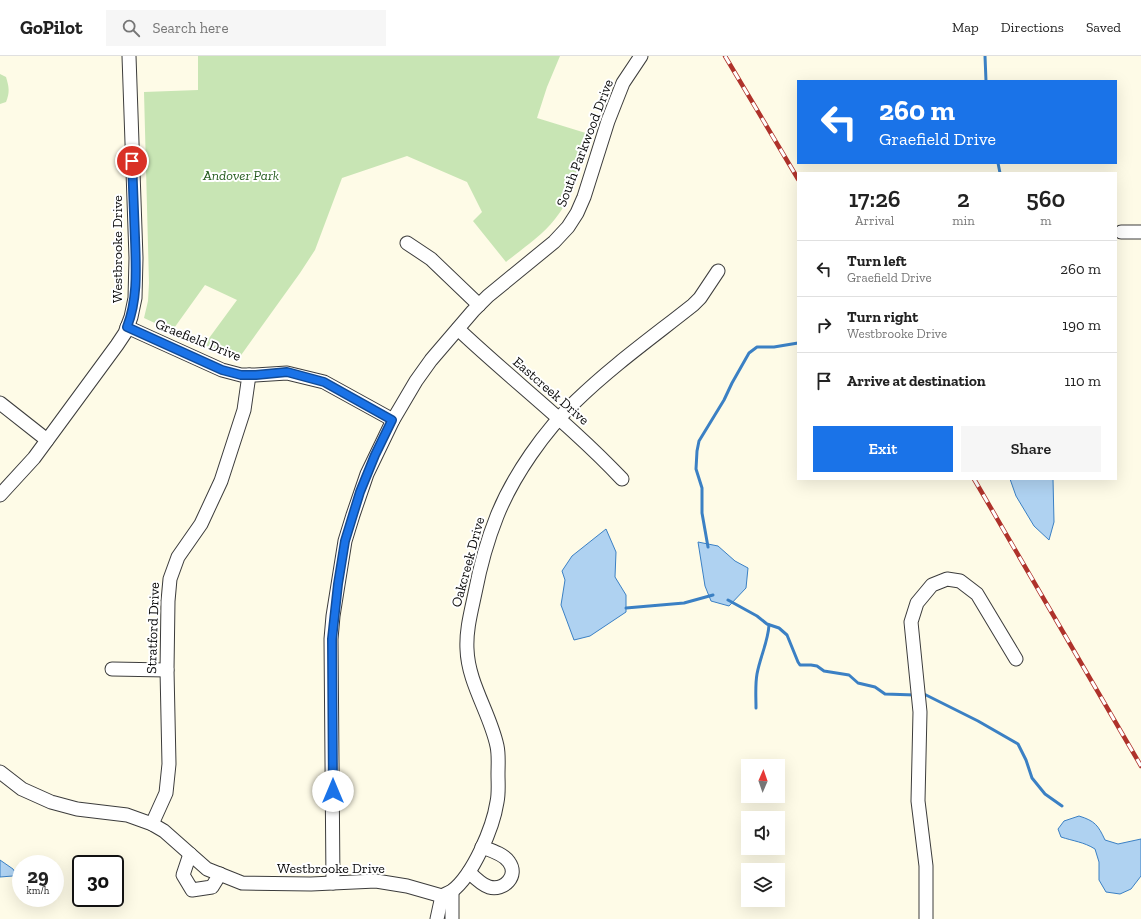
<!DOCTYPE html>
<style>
:root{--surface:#fff;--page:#f6f6f6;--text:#222;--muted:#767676;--line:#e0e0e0;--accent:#1a73e8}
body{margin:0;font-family:"Zilla Slab",serif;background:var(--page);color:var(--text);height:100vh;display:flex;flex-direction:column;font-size:15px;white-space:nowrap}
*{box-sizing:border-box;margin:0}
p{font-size:13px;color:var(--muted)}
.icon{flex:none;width:22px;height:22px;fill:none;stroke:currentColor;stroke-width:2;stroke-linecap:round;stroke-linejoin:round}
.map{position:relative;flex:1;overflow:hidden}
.panel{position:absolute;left:797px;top:116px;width:320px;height:308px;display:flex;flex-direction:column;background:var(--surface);border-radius:0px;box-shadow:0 4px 16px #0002}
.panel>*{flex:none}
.banner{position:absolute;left:797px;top:24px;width:320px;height:84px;border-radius:0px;box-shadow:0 4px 16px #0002;background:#1a73e8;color:#fff;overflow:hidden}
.needle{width:26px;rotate:2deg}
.buttons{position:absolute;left:741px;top:703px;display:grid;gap:8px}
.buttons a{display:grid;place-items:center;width:44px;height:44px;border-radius:0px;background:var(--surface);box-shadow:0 4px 16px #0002;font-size:20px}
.speed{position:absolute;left:12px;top:799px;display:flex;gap:8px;font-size:20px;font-weight:700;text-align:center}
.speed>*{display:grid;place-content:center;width:52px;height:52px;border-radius:50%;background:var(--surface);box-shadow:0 4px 16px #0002;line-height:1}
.speed small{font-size:10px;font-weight:400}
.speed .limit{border:2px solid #111;border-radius:6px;background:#fff;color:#111}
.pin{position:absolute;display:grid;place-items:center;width:34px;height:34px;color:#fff;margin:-17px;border:2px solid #fff;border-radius:50%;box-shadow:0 1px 4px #0007}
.me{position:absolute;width:44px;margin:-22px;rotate:0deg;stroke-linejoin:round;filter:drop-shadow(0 0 3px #0008)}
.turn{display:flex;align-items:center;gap:14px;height:84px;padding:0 16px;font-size:18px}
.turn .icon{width:52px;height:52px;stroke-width:2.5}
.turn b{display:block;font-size:28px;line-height:34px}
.eta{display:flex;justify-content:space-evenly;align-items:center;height:68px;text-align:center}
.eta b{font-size:24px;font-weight:600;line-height:28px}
.action{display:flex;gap:8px;margin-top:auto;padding:8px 16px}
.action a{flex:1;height:46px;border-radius:0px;background:var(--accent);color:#fff;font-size:16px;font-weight:600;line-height:46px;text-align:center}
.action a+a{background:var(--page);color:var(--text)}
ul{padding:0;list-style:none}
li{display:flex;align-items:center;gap:12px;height:56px;padding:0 16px;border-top:1px solid var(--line)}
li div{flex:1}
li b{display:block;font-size:15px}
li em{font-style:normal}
header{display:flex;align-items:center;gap:24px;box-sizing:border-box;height:56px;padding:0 20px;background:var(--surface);border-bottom:1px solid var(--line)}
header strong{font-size:19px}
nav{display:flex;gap:22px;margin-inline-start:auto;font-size:14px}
.search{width:280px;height:36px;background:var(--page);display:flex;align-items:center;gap:10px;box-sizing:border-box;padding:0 14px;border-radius:0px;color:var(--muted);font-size:15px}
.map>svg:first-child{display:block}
</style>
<header>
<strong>GoPilot</strong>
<div class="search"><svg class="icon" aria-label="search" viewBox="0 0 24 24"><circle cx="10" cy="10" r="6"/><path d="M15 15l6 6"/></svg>Search here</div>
<nav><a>Map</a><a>Directions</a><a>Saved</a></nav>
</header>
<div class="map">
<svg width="1141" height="863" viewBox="0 0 1141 863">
<rect width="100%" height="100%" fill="#fefbe7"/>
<!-- green -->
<g fill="#c8e5b4">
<path d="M198,0H560L547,31L537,62L589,78C580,106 574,140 555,163C542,180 523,192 506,206L473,165L482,156L467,126L407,100L342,122L315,194L300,217L239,302L225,298L204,289L237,244L205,229L172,275L144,262L148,245L149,227L144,36L198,34Z"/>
<path d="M0,18L6,21C9,31 10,36 6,46L0,48Z"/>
</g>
<!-- water -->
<g fill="#afd2f1" stroke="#3b80c4">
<polygon points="1010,423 1053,423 1054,466 1049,484 1034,470 1016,440"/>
<polygon points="606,473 616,496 615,521 626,539 626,556 590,580 574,584 561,549 565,524 562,515 572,500"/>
<polygon points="698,486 718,490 735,505 748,512 746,532 729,550 711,545 705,530"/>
<path d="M1079,760C1095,765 1098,769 1105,784L1118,788L1141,783V820L1131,833L1120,838L1106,836L1099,824V806L1095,793C1084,786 1073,785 1061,781L1058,773L1064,765Z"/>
<polygon points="0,804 13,813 15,816 13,820 0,821"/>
</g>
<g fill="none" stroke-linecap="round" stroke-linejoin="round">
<!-- stream -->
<g stroke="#3b80c4" stroke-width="3">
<polyline points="985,0 986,25"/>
<polyline points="998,107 1000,117"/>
<polyline points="708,491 702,457 702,432 696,413 697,395 699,385 724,344 732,327 749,297 757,291 774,291 798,287"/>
<polyline points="728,544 757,560 767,568 779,572 787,579 798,606 800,609 811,609 817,610 824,615 849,619 858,627 875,631 885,638 915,639"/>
<polyline points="626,552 684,547 713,539"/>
<polyline points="924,638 978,665 1018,688 1026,704 1032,722 1045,738 1062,750"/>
<path d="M756,652C756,641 755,629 757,618C760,601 768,586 769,569"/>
</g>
<!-- minor casing -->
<g stroke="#3c3c3c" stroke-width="15">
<g id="minor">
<polyline points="1121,176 1141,176"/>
<polyline points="407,187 431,203 479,249"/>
<polyline points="127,271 222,314 241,319 255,319 287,317 324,326 393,364"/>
<path d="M458,273C512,324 571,369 622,423"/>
<polyline points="0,347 47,384"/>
<polyline points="0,439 34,402 117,289 125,277 131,261 135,242 136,202 129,0"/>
<polyline points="112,613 167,614"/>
<polyline points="0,716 22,733 51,746 77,753 127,759 152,768 164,775 207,813 242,827 311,828 376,825 407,830 442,840"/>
<polyline points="152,768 166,737 169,708 167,614 168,545 170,523 178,501 201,468 221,425 244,354 249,319"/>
<polyline points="190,798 183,819 192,834 212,831 220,818"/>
<path d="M469,816C474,821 482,829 489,831C504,835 519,820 509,806C504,798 490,794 482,791"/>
<polyline points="333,827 331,583 333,560 345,485 353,459 367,418 393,364 416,325 431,304 473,255 488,240 554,186 568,171 577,157 584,141 608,65 623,27 641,0"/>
<path d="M437,863L442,840C445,838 449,837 452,835C473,819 493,772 497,746C499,737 498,727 498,718C498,709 499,699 497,690C490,657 468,627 467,593C466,574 471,556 475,537C480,511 487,485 497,460C513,420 545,374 576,345C612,310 654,280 693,249L700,242L718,215"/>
<polyline points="452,863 452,835"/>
<polyline points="926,863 926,810 918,745 920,656 911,566 917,547 932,529 947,523 960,525 977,538 1016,603"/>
</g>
</g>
<!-- minor -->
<use href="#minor" stroke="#fff" stroke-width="13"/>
<!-- rail casing -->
<g stroke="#af322b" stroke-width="4.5">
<g id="rail">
<polyline points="725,0 798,123"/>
<polyline points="974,423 1141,710"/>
</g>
</g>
<!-- rail -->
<use href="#rail" stroke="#fff" stroke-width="3" stroke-dasharray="9" stroke-linecap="butt"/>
</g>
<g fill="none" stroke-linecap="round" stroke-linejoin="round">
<!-- route casing -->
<g stroke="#114b97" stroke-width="10">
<path id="route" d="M132,105C133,130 134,156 135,182C136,212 138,243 127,271L222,314L241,319H256L287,316L324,326L392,364L375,399L360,436L345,485L338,528L332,583L333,735"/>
</g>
<!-- route -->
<use href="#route" stroke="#1a73e8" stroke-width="7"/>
</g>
<g text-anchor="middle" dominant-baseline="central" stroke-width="4" stroke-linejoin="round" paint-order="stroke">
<!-- street labels -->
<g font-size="14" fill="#090909" stroke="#fff">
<text transform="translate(585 87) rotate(-69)">South Parkwood Drive</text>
<text transform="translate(117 193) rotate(-90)">Westbrooke Drive</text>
<text transform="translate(198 284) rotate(22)">Graefield Drive</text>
<text transform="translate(551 335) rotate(41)">Eastcreek Drive</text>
<text transform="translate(468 506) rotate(-75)">Oakcreek Drive</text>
<text transform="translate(153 572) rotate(-88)">Stratford Drive</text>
<text x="331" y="812">Westbrooke Drive</text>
</g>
<!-- park labels -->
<g font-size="14" font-style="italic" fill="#265c1f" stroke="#fff">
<text x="241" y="119">Andover Park</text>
</g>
</g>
</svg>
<div class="buttons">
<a><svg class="needle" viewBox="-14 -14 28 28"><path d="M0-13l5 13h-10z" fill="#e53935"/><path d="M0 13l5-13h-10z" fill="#767676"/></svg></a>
<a><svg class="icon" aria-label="sound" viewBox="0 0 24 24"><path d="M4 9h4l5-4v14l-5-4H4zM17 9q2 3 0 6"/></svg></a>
<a><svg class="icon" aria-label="layers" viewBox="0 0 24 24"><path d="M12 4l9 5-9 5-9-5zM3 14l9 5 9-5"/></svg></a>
</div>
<div class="speed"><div>29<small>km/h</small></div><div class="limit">30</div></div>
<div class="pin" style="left:132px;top:105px;background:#d93025"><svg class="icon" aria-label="arrive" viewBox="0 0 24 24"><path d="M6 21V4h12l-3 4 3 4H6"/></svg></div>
<svg class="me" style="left:333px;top:735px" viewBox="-20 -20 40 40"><circle r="19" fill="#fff"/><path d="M0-13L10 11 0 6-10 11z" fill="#1a73e8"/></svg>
<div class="banner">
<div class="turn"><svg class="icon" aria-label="left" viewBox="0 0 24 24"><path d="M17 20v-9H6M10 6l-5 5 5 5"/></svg><div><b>260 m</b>Graefield Drive</div></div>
</div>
<section class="panel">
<div class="eta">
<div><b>17:26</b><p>Arrival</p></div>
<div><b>2</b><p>min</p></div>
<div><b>560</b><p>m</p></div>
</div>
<ul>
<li><svg class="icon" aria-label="left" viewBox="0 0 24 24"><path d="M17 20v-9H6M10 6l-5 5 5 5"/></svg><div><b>Turn left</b><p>Graefield Drive</p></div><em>260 m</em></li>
<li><svg class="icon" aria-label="right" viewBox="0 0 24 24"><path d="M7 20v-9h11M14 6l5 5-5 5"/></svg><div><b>Turn right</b><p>Westbrooke Drive</p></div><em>190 m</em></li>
<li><svg class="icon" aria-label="arrive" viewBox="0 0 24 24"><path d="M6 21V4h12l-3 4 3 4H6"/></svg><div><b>Arrive at destination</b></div><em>110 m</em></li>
</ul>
<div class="action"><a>Exit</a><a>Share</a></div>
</section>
</div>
